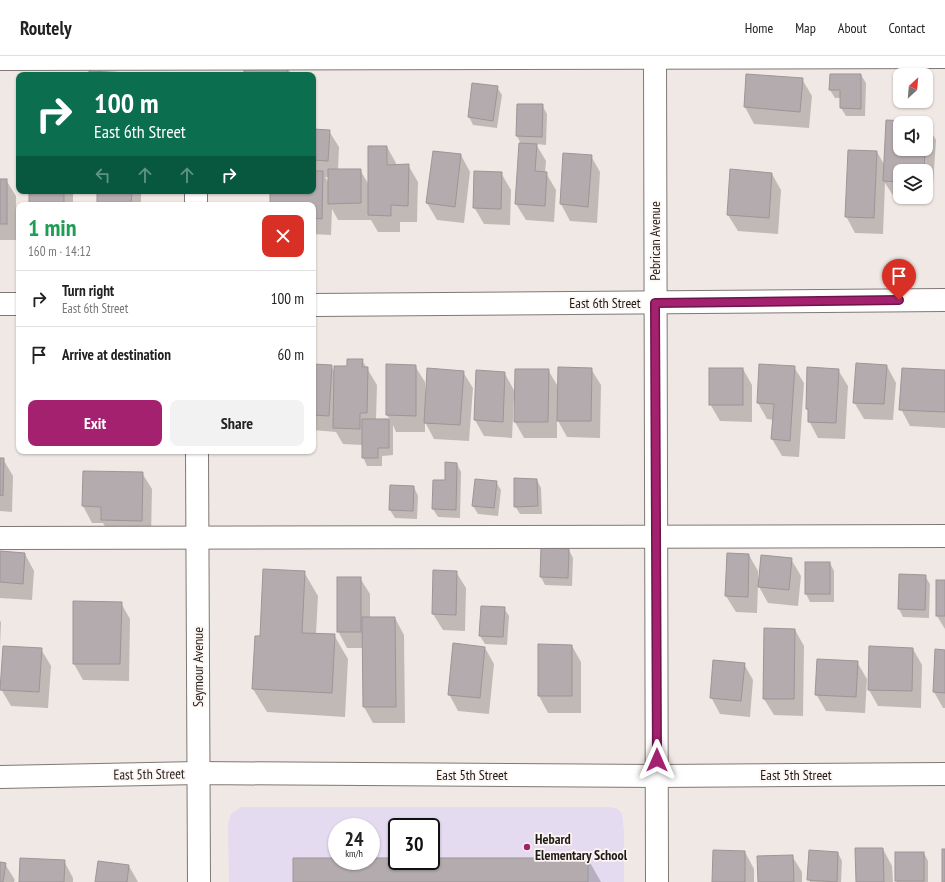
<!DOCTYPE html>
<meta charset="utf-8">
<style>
:root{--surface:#fff;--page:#f2f2f2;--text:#222;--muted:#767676;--line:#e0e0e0;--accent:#a4216f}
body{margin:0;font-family:"PT Sans Narrow",sans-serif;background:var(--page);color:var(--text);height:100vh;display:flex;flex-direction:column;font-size:15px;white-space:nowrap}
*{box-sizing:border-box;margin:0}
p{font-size:13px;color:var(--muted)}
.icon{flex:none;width:22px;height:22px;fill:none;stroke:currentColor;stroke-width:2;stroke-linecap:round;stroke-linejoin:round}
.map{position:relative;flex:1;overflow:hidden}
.side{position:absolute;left:16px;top:146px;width:300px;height:252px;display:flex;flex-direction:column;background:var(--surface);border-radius:8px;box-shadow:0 1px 3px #0004}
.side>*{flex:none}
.guide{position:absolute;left:16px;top:16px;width:300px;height:122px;border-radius:8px;box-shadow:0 1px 3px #0004;background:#0b6e4f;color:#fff;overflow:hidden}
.needle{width:26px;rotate:26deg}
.buttons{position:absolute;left:893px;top:12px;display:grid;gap:8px}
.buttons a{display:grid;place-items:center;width:40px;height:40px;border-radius:8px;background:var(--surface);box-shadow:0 1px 3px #0004;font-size:20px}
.speed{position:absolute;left:328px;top:762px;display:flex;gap:8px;font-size:20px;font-weight:700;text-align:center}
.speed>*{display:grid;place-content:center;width:52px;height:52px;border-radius:50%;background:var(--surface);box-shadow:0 1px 3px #0004;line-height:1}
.speed small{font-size:10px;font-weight:400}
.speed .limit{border:2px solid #111;border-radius:6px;background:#fff;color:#111}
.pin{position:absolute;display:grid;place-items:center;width:34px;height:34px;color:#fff;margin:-41px -17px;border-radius:50% 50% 50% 0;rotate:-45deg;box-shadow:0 0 4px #0007}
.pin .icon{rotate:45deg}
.me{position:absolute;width:44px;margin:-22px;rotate:0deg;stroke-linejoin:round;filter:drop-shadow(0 0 3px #0008)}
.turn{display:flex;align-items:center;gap:14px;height:84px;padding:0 12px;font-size:18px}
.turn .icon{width:52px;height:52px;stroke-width:2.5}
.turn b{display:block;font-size:28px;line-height:34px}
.lanes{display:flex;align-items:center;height:38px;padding:0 12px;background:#0003;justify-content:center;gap:20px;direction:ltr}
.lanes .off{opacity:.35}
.round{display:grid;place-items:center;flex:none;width:42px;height:42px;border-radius:8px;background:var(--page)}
.headline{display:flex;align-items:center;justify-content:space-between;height:68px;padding:0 12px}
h1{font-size:24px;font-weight:600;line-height:30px;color:#1e9e55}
.cta{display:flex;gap:8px;margin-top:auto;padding:8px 12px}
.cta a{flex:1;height:46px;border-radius:8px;background:var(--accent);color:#fff;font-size:16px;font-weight:600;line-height:46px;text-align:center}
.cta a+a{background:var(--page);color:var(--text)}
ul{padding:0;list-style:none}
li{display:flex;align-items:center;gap:12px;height:56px;padding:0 12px;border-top:1px solid var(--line)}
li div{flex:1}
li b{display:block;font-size:15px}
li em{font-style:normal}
header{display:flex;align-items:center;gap:24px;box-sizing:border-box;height:56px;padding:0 20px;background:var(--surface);border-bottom:1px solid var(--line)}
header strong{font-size:19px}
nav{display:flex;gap:22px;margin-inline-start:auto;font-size:14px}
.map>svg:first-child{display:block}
</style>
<header>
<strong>Routely</strong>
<nav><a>Home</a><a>Map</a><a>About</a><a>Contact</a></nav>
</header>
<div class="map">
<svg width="945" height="826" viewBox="0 0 945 826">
<rect width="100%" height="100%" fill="#f0e8e4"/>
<!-- education -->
<path fill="#e4dbf0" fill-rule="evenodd" d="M241,751H609L618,753L622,758L624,776V826H229L228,768L231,758ZM337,771H371V805H337ZM397,771H431V805H397Z"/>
<!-- shadow -->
<g fill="#0003" fill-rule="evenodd">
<polygon points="287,11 292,19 245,19"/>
<polygon points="747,19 802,23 812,40 809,72 754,68 745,51"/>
<polygon points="831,19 861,19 866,27 865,60 846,60 841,52 841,42 835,42 830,34"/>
<polygon points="473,28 497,31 502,39 497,72 473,69 469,61"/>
<polygon points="542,49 547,58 546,89 536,88 546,105 545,117 546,117 556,134 554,166 526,164 516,148 521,88 517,80"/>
<path d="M887,65L922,67H900V93H926V67L936,84L932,144L894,141L885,127L883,178L855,177L846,160L877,96L885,110ZM900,115H926V141H900Z"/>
<path d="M313,74L329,75L339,91L338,114H360L369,129L387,91L396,107V109H408L418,126L417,166H400V176H378L371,164H338L332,153L331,179L313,178V149H271V135H313ZM325,121H329V127Z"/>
<polygon points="434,96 461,99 470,116 464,167 437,164 427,147"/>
<polygon points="564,98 591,100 600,116 597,167 570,165 561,148"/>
<polygon points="501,117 511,134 510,169 484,168 474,151"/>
<polygon points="772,118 781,134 778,178 738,175 728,159"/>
<polygon points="0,124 6,124 16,140 16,184 0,184"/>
<rect x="30" y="135" width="43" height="14"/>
<rect x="98" y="135" width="43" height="14"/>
<polygon points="362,304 377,329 376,364 390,364 387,359 387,309 415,310 425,326 425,339 463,316 473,332 469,385 434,383 425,366 425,376 396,376 393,369 393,399 382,400 382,410 367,410 363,401 363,389 343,388 336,376 313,374 313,309 331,310 335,317"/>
<polygon points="887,310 896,327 893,364 864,363 854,346"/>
<polygon points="794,311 804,327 799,401 782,400 772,383 774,364 767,363 758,347"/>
<polygon points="591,313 601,329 600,382 567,381 557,363 557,382 524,382 515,366 515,340 514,340 512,382 484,380 475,364 504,316 515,336 548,314 559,332"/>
<polygon points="743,313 752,329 752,366 720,365 710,348"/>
<polygon points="838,314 848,330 845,383 818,382 809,365 809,357 807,353"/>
<polygon points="945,315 945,372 910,370 901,353"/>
<polygon points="0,403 3,403 13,420 12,456 0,455"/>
<polygon points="457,408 461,416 460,462 438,461 433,453 446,425"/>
<polygon points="84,416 142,417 152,433 151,481 111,480 103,467 92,467 83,450"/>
<polygon points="537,424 541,432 542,458 520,458 515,450"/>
<polygon points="496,426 501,434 498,460 478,458 473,450"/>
<polygon points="414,431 418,440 417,463 395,462 390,454"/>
<polygon points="569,494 573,502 572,530 545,529 541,521"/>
<polygon points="0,496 25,498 34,515 32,544 0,542"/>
<polygon points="749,499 758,515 758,523 791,503 801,520 798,550 768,547 758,529 757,557 736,556 726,540"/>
<polygon points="830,507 834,515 834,546 810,546 806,538"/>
<polygon points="304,516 318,540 316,578 334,579 348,603 345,661 267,656 253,633 261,582"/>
<polygon points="456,516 466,532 465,575 443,574 433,558"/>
<polygon points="900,519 925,520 930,528 929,562 903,561 899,553"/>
<polygon points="360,522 370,538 370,562 395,562 404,579 405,667 373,667 364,651 363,592 347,592 338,575"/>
<polygon points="945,525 945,573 937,560"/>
<polygon points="121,547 130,563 129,625 83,624 74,608"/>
<polygon points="504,552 509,560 507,589 485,588 480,580"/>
<polygon points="0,565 1,566 0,591"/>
<polygon points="765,573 795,574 804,590 803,660 774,659 764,643"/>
<polygon points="539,589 572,590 581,606 581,657 548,657 539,640"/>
<polygon points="485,592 494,608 489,658 458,655 449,638"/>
<polygon points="41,593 51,610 48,652 11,650 1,633"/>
<polygon points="913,593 922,609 921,652 878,650 869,634"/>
<polygon points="945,595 945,652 943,652 934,636"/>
<polygon points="857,606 867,623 865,657 826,655 816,638"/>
<polygon points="744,608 753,624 750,661 720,658 711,641"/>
<polygon points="883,793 892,810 893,826 857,826"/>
<polygon points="745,796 754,813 754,826 713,826"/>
<polygon points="838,797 842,805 841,826 810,826 809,824"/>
<polygon points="924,797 928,805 928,826 897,826 896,825"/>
<polygon points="792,800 802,816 802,826 759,826"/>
<polygon points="337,803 337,805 371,805 371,803 397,803 397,805 431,805 431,803 588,803 601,826 294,826"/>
<polygon points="64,805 73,822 73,826 20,826"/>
<polygon points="0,807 5,808 15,824 14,826 0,826"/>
<polygon points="129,810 138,826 96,826"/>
</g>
<!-- building -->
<g fill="#b3abae" stroke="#9d9597">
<polygon points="244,9 288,10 287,19 244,19"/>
<polygon points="89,15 130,17 130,19 89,19"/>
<polygon points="746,18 803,22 800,56 744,51"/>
<polygon points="830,18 861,18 861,53 840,52 840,34 829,34"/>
<polygon points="472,27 498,30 493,65 468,61"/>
<polygon points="517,48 543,48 542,81 516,80"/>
<polygon points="886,64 927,66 926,83 926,67 900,67 900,93 925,93 924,115 900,115 900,126 883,125"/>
<polygon points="313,73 330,74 328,105 313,104"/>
<polygon points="519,87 537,88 535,115 547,116 545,150 515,148"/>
<polygon points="368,90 387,90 387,109 409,108 408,150 391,149 391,160 368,159"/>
<polygon points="848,94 877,95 874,162 845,161"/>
<polygon points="433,95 461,98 455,151 426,147"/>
<polygon points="563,97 592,99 588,151 560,148"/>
<polygon points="328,113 361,113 361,147 328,148"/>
<polygon points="730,113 772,117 769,162 727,159"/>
<polygon points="313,115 323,115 322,163 313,162 313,149 270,149 270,135 313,135"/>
<polygon points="474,115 502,116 501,153 473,152"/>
<rect x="0" y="123" width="7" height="45"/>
<rect x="29" y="135" width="35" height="14"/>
<polygon points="97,135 132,135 131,149 97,149"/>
<polygon points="347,303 363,303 362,311 368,311 367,357 360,357 360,373 333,372 334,310 347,310"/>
<polygon points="856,307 887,309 884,348 853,347"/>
<polygon points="313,308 332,309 329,360 313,359"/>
<polygon points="386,308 416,309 416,360 386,359"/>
<polygon points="759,308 795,310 790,385 771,383 774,348 757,347"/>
<polygon points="558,311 592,312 591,365 557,365"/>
<polygon points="807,311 839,313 836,367 808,366 808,353 806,353"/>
<polygon points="427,312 464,315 460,369 424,367"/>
<rect x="709" y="312" width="34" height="37"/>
<polygon points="902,312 945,314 945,356 899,354"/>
<polygon points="515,313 549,313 548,366 514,366"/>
<polygon points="476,314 505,316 503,366 474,364"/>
<polygon points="362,363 389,363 389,392 378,392 378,402 362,402"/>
<polygon points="0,402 4,402 3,440 0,439"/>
<polygon points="445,406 457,407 456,454 432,453 433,424 445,424"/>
<polygon points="83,415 143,416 142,465 101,464 101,451 82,450"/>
<polygon points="514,422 537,423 538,450 514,451"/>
<polygon points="475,423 497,425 494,452 472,450"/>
<polygon points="390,429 414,430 413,455 389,454"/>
<polygon points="541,491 569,493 568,522 540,521"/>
<polygon points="0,495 25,497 23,528 0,526"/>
<polygon points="727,497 749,498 748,541 725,540"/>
<polygon points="761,499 792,502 789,534 758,531"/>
<rect x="805" y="506" width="25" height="32"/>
<polygon points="263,513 305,515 302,577 335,578 332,637 252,633 255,580 260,580"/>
<polygon points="433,514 457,515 456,559 432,558"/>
<polygon points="899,518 926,519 925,554 898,553"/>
<rect x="337" y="521" width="24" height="55"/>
<rect x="936" y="524" width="9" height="36"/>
<polygon points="73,545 122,546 120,608 73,608"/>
<polygon points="481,550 505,551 503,581 479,580"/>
<polygon points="362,561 395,561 396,651 363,651"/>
<polygon points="764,572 795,573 794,643 763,643"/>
<polygon points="453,587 485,591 480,642 448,639"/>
<polygon points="538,588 572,589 572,640 538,640"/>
<polygon points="3,590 42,592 39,636 0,634"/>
<polygon points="869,590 913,592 912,635 868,634"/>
<polygon points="935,593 945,594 945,637 933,636"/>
<polygon points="817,603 858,605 856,641 815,639"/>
<polygon points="713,604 745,607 741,645 710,642"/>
<polygon points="855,792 883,792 884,826 856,826"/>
<rect x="942" y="793" width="3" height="33"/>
<polygon points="713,794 745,795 745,826 712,826"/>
<polygon points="809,794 838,796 837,826 807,824"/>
<rect x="895" y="796" width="29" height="29"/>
<polygon points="793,799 794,826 758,826 757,800"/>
<polygon points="20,802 65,804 64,826 19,826"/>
<polygon points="293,802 337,802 337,805 371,805 371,802 397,802 397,805 431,805 431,802 588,802 588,826 293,826"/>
<polygon points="98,805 129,809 127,826 95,826"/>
<polygon points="0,806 6,807 3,826 0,826"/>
</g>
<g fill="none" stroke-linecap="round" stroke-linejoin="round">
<!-- minor casing -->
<g stroke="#7f7875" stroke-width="24">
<g id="minor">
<polyline points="655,0 657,826"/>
<polyline points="0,3 945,1"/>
<polyline points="196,135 196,149"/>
<polyline points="0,248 19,248"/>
<polyline points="313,249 945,244"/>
<polyline points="197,395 199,826"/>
<polyline points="0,482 945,480"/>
<polyline points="0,721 198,717 657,720 945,718"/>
</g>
</g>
<!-- minor -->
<use href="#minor" stroke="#fff" stroke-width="22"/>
</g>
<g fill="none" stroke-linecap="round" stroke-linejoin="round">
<!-- route casing -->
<g stroke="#6b1548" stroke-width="10">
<polyline id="route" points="657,704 655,247 899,244"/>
</g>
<!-- route -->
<use href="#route" stroke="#a4216f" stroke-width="7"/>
</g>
<!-- markers -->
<circle fill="#a4216f" stroke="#fdf5f1" stroke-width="1.5" cx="527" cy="791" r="4"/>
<g text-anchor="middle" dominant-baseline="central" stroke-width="3.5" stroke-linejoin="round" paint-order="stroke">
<!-- street labels -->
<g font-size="14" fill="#1e1c1a" stroke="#fdf5f1">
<text transform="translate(655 185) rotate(-90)">Pebrican Avenue</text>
<text x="605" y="247">East 6th Street</text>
<text transform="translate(198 611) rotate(-90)">Seymour Avenue</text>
<text transform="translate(149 718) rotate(-1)">East 5th Street</text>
<text x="472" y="719">East 5th Street</text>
<text x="796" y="719">East 5th Street</text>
</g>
<!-- poi labels -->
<g font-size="14" font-weight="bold" fill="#1e1c1a" stroke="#fdf5f1" text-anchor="start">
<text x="535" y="783">Hebard<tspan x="535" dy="16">Elementary School</tspan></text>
</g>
</g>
</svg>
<div class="buttons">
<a><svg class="needle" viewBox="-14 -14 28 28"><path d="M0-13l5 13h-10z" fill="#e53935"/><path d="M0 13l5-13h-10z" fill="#767676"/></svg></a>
<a><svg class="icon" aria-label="sound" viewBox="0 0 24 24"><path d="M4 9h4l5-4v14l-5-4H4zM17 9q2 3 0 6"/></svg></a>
<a><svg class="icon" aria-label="layers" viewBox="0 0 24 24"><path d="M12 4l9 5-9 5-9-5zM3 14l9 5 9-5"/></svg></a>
</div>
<div class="speed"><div>24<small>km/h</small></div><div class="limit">30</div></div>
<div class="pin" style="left:899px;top:244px;background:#d93025"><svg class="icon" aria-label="arrive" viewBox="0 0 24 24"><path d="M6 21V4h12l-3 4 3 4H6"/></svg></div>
<svg class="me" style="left:657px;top:704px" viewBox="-20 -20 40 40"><path d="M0-17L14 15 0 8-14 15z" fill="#a4216f" stroke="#fff" stroke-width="4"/></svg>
<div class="guide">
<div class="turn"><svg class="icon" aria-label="right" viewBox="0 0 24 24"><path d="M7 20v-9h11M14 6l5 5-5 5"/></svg><div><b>100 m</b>East 6th Street</div></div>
<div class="lanes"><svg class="icon off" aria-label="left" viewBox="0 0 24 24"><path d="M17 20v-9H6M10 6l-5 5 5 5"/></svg><svg class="icon off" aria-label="ahead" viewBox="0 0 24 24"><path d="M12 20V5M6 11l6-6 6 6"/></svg><svg class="icon off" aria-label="ahead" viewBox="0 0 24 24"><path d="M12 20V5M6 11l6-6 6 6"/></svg><svg class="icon" aria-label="right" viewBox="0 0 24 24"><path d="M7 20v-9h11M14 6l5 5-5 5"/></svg></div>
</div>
<section class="side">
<div class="headline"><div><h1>1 min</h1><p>160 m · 14:12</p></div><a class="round" style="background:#d93025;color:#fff"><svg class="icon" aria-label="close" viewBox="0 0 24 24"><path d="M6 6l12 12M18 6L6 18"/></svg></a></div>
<ul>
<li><svg class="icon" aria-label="right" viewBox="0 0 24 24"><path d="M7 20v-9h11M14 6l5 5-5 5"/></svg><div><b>Turn right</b><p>East 6th Street</p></div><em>100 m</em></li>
<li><svg class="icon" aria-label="arrive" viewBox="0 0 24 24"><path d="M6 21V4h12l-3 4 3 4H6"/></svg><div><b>Arrive at destination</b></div><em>60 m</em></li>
</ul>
<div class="cta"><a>Exit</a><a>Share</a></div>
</section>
</div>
